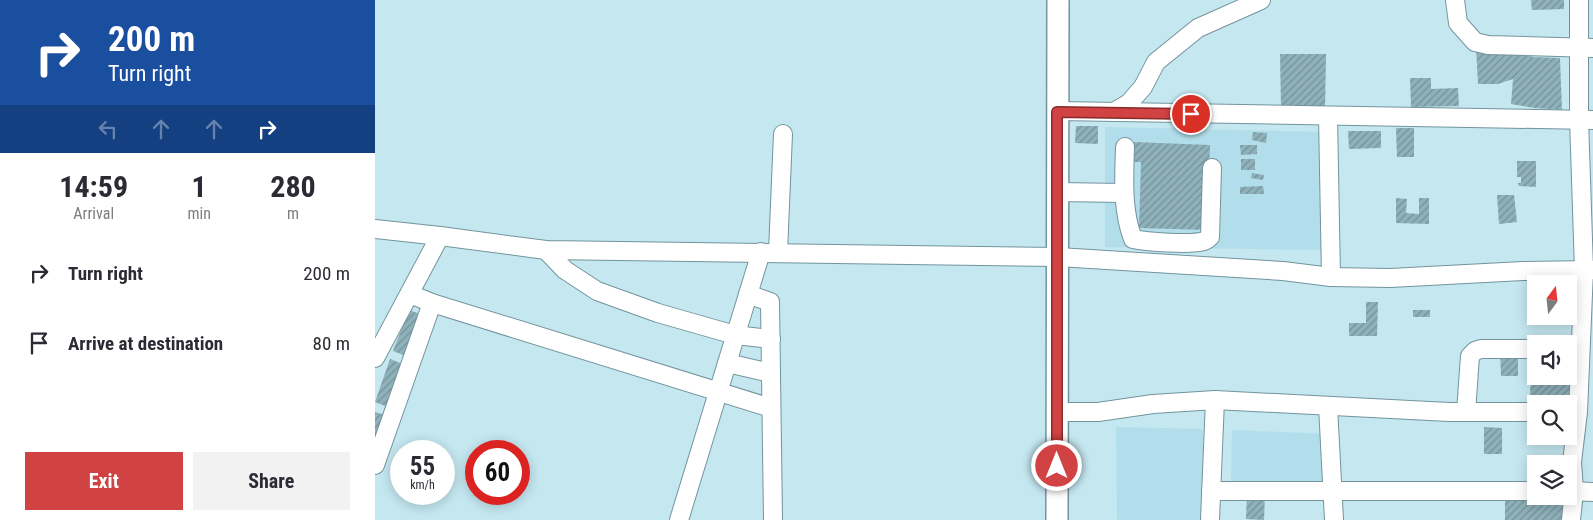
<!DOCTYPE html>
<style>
:root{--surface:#fff;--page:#f2f2f3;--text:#2b2b33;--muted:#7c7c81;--accent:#d14242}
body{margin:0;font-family:"Roboto Condensed",sans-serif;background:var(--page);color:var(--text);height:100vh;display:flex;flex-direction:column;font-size:19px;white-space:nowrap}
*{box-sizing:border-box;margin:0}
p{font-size:16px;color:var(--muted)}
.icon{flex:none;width:28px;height:28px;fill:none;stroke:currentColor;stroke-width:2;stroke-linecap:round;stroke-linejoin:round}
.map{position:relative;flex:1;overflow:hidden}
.details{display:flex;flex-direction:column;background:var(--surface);width:375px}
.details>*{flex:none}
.top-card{background:#1a4fa0;color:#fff;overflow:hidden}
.needle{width:32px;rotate:15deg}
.fabs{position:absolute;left:1152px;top:275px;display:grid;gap:10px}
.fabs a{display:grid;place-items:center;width:50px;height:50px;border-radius:0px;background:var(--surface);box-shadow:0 2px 12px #0003;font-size:25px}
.speed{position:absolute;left:15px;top:440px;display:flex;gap:10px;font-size:25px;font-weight:700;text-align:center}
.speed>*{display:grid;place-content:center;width:65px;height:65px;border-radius:50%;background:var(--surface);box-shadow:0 2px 12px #0003;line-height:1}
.speed small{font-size:12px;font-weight:400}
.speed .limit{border:8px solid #d22;background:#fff;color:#111}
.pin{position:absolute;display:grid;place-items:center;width:42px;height:42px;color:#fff;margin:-21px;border:2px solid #fff;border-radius:50%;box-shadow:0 1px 5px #0007}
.me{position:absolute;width:55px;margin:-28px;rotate:0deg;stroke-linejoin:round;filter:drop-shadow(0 0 4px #0008)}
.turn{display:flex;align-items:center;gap:18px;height:105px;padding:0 25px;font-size:22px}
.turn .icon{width:65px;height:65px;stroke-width:2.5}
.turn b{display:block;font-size:35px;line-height:42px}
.lanes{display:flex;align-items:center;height:48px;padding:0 25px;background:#0003;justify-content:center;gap:25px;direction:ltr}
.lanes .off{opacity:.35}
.eta{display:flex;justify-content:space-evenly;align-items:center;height:85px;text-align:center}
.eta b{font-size:30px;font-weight:700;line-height:35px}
.primary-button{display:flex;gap:10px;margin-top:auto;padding:10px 25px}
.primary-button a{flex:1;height:58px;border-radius:0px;background:var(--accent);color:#fff;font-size:20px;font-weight:700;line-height:58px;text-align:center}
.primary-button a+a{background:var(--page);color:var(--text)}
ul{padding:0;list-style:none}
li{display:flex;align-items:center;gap:15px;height:70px;padding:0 25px}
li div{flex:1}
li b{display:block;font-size:19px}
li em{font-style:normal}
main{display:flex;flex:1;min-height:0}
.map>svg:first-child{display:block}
</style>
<main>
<section class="details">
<div class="top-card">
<div class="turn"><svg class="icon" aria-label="right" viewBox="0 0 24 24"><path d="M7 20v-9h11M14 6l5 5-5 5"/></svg><div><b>200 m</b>Turn right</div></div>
<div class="lanes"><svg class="icon off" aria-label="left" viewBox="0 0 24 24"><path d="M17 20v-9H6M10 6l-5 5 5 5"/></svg><svg class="icon off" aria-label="ahead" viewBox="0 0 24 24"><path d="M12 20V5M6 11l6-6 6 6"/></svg><svg class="icon off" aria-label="ahead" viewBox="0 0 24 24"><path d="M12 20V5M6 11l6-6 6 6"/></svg><svg class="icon" aria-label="right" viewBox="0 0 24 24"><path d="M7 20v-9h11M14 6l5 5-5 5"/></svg></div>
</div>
<div class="eta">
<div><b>14:59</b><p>Arrival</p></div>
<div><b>1</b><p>min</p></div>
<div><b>280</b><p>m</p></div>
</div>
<ul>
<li><svg class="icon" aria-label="right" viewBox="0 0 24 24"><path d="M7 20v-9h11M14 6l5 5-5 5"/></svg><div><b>Turn right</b></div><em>200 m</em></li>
<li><svg class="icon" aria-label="arrive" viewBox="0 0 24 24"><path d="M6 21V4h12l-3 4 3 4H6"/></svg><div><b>Arrive at destination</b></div><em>80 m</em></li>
</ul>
<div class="primary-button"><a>Exit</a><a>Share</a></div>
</section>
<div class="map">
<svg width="1218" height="520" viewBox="0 0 1218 520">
<defs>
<pattern id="building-hatch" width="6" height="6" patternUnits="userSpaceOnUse" patternTransform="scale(1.25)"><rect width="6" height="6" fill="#8fb1ba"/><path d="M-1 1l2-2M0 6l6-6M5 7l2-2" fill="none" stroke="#759199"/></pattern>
</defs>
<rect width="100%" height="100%" fill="#c4e7f0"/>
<!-- built -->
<g fill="#b1deea">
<polygon points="730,127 946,132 950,250 730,247"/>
<polygon points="741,427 828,429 829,520 742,520"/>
<polygon points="857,430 951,434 950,483 856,483"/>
</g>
<!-- building -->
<g fill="url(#building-hatch)">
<polygon points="1156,0 1189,0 1189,9 1157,10"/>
<polygon points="1101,47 1155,48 1157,57 1185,58 1187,110 1160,108 1136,104 1138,79 1123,84 1103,84"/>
<polygon points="905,54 951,54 950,109 906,106"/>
<polygon points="1035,78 1056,78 1056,89 1083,88 1084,106 1036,107"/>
<polygon points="701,126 723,126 723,144 700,143"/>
<polygon points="1021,128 1039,128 1039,157 1022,157"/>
<polygon points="973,131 1006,131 1006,148 974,149"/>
<polygon points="878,132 892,133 891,143 877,140"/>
<polygon points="759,142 835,145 832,230 764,228 766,162 758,162"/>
<polygon points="865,145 882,145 882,154 866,155"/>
<rect x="866" y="159" width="14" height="11"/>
<polygon points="1142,161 1161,161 1161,187 1144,186 1143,183 1146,183 1146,177 1142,177"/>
<polygon points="877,173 889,175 888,180 876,178"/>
<polygon points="888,186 889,194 865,194 865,187"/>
<polygon points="1122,195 1139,195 1142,222 1124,224"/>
<polygon points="1021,198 1032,199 1031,213 1044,214 1044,198 1054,198 1054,224 1021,223"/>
<polygon points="991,302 1003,302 1002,336 974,336 974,323 991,323"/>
<polygon points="34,310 48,315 31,356 18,351"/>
<rect x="1038" y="310" width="17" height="7"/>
<polygon points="1125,350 1143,350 1143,376 1126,376"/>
<polygon points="15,359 28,364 13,407 0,402"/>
<polygon points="1156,366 1161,366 1161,376 1194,376 1194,367 1201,367 1200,401 1155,399"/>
<polygon points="0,412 10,415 0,440"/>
<polygon points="1109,427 1127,428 1127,454 1109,454"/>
<polygon points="872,494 890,494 889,520 871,519"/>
<polygon points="1189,497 1189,520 1130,520 1130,498"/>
</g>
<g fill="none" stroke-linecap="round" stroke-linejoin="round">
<!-- minor casing -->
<g stroke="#73949d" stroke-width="20">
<g id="minor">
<polyline points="1080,0 1083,23 1100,42 1113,45 1218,48"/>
<polyline points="682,111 1218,120"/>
<polyline points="739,112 754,103 768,87 781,62 823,28 886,0"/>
<polyline points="953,116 956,277"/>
<path d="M750,147C749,177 747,211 758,239C771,242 817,245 829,241C831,241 833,239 835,237L837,168"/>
<polyline points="682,192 749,193"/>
<polyline points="0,229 65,236 171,250 683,257 908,271 956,277 1015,278 1148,271 1218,270"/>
<polyline points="171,250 190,270 222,291 283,313 360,335 396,339"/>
<polyline points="403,252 408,134"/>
<polyline points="35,294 57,303 396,408"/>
<polyline points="373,294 395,302 398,520"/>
<polyline points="0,358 65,236"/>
<polyline points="352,363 396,373"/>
<polyline points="953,406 959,520"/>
<polyline points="682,412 723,412 778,404 840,400 1074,412 1161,412"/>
<polyline points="1091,412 1095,356 1100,351 1106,349 1161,349"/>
<polyline points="0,465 57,303"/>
<polyline points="836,491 1161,491"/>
<polyline points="1194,491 1218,492"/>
<polyline points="304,520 386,252"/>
<polyline points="835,520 840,400"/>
<polyline points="1196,520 1199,491 1197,462 1203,412 1209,270 1204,119 1204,0"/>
</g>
</g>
<!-- major casing -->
<g stroke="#73949d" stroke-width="24">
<polyline id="major" points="682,520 683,0"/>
</g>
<!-- minor -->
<use href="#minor" stroke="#fff" stroke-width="18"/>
<!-- major -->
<use href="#major" stroke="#fff" stroke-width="21"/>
</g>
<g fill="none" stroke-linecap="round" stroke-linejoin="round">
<!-- route casing -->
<g stroke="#882b2b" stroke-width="12">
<polyline id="route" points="682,466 682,112 816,114"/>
</g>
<!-- route -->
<use href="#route" stroke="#d14242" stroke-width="9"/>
</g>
</svg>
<div class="fabs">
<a><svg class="needle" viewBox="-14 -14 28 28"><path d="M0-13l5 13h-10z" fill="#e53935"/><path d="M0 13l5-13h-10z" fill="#7c7c81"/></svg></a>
<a><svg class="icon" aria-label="sound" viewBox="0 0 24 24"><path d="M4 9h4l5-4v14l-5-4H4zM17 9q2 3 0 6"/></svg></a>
<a><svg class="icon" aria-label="search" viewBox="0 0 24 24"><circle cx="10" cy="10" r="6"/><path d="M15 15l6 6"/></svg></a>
<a><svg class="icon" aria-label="layers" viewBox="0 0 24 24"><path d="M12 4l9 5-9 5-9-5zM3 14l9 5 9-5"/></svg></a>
</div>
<div class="speed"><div>55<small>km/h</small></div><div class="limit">60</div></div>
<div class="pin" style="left:816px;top:114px;background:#d93025"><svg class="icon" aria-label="arrive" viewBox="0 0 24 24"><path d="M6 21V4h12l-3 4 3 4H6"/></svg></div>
<svg class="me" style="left:682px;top:466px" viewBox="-20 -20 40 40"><circle r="17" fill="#d14242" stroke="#fff" stroke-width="3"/><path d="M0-11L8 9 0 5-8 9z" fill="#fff"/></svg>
</div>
</main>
